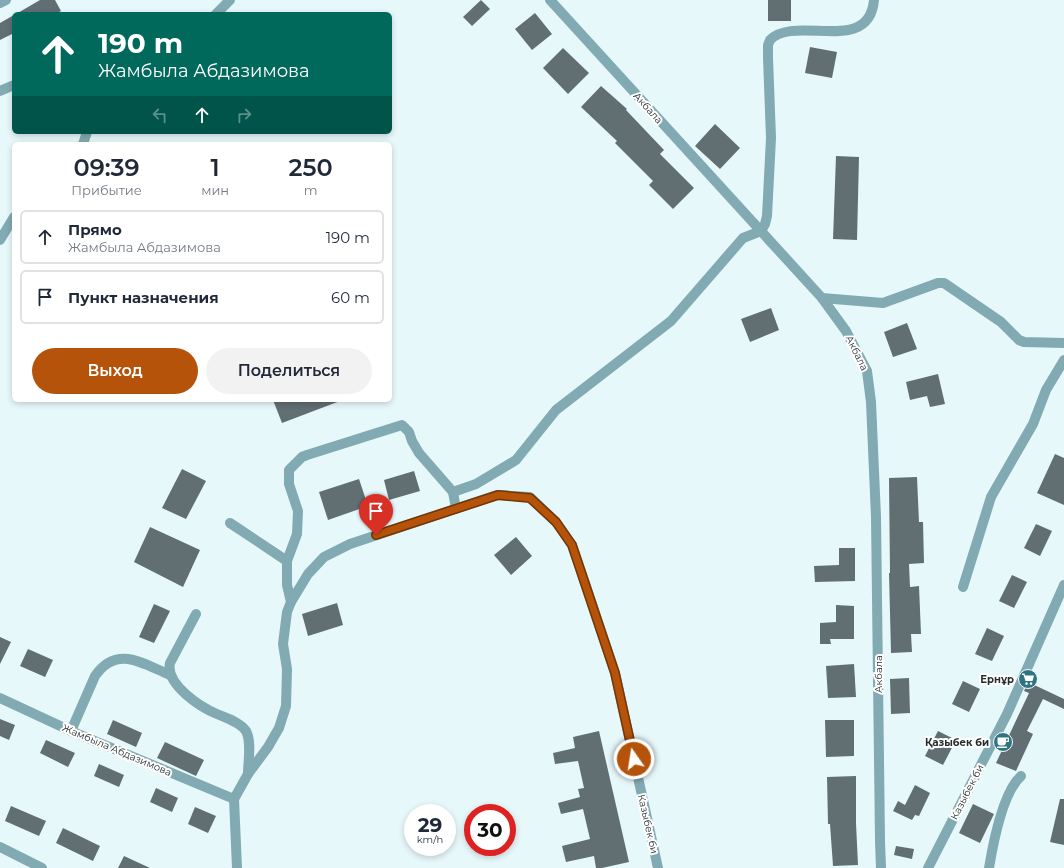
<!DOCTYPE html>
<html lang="ru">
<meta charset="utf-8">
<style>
:root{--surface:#fff;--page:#f2f2f3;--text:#1f2937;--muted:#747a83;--line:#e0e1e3;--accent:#b45309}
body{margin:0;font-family:Montserrat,sans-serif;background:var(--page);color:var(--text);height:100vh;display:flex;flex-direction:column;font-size:15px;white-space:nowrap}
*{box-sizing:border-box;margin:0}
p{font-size:13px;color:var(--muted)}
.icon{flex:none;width:22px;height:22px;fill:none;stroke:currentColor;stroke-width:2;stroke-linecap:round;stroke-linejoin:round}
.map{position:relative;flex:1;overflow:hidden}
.details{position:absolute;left:12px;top:142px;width:380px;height:260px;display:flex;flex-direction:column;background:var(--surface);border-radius:6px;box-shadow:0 2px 6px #0003}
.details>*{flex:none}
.guide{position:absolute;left:12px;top:12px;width:380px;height:122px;border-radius:6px;box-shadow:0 2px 6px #0003;background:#00695c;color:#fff;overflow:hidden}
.speed{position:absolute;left:404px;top:804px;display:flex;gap:8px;font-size:20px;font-weight:700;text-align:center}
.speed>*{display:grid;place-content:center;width:52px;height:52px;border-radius:50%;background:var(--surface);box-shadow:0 2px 6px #0003;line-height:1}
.speed small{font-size:10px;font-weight:400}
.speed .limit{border:6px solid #d22;background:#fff;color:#111}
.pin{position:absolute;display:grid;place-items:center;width:34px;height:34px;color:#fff;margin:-41px -17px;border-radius:50% 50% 50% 0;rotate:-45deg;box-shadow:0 0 4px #0007}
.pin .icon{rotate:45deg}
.me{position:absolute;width:44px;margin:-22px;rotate:347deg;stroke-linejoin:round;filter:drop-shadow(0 0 3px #0008)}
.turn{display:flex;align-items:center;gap:14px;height:84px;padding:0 20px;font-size:18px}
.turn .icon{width:52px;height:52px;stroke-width:2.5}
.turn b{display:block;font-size:28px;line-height:34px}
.lanes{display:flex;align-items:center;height:38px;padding:0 20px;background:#0003;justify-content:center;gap:20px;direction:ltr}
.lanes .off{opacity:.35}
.eta{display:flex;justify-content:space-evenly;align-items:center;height:68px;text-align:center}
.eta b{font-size:24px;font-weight:600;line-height:28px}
.cta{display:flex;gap:8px;margin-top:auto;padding:8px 20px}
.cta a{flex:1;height:46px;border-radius:24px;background:var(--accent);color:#fff;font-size:16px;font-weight:600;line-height:46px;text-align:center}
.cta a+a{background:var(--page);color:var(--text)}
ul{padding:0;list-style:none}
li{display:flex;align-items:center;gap:12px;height:54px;margin:0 8px 6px;padding:0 12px;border:2px solid var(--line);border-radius:6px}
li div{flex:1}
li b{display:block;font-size:15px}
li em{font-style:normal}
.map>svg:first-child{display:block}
</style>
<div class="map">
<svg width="1064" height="868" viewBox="0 0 1064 868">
<rect width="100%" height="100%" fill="#e7f8fb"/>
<!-- building -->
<g fill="#616f73">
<polygon points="40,0 55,0 61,11 55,14 16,14"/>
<polygon points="481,0 490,9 472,26 463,17"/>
<rect x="768" y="0" width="23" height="21"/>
<polygon points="535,13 552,34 532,50 515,29"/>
<polygon points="14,15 14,33 0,40 0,23"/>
<polygon points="810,47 837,52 832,78 805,73"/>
<polygon points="563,48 589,73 568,94 543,68"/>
<polygon points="601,86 627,109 626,110 664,150 660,154 694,188 673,209 649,185 653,181 615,143 617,141 581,107"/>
<polygon points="715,124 740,148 720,169 695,146"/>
<polygon points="836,156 859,157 857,240 833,239"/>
<polygon points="771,308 779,330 750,342 741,319"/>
<polygon points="907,323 917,349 893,357 884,332"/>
<polygon points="938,374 945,404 930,407 927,396 910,400 906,382"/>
<polygon points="273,400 340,400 340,401 282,423"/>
<polygon points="1055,454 1064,458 1064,505 1037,493"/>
<polygon points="182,469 206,481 186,519 162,508"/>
<polygon points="414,471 420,491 389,500 384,480"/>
<polygon points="917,477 919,522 923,522 924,563 909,564 910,587 919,586 921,634 911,634 912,652 891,653 889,573 890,573 889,478"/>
<polygon points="359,479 368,506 328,520 319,492"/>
<polygon points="1036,524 1052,531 1040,556 1024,548"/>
<polygon points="150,527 200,550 183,587 134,562"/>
<polygon points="516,537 532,556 511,575 494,555"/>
<polygon points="839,548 855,548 855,581 815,582 814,566 839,565"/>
<polygon points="1012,575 1027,582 1014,608 999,601"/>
<polygon points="337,603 343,625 308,636 302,614"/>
<polygon points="154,604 170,611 154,643 139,637"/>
<polygon points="836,605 854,606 854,639 830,639 831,644 820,644 820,623 836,622"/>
<polygon points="987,628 1004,636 992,661 975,654"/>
<polygon points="0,637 11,642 0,664"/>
<polygon points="28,649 53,660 45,677 20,666"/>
<polygon points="854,664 856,697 828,698 826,666"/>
<polygon points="909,678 910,713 891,714 890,679"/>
<polygon points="963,681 980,689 969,712 952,704"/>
<polygon points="1028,682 1064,699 1064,709 1043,699 1027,731 1033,734 1016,771 996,763 1029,693 1024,691"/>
<polygon points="0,719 15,725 9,740 0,736"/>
<polygon points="113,720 142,733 136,747 107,734"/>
<polygon points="825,720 854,720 854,756 826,757"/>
<polygon points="599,731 629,862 602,868 596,868 594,856 566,862 562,846 590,839 583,809 561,814 558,803 580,797 578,789 584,788 578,761 555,764 553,753 575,748 573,737"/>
<polygon points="938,731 956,740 943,765 925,756"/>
<polygon points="46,740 75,753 68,767 40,753"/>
<polygon points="165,742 204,760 196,776 157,758"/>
<polygon points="99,764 124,775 119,787 94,776"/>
<polygon points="856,776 856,823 858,865 833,866 830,824 828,824 827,777"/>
<polygon points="915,785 930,793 919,816 915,815 912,820 893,811 898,801 905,805"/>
<polygon points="156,788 178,798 172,812 150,802"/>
<polygon points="1060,799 1064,799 1064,845 1050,842"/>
<polygon points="973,804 994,814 980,843 959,833"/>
<polygon points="11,806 46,821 39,836 5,821"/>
<polygon points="195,807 216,816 208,833 188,824"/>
<polygon points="63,828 100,846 93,861 56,843"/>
<polygon points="896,846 914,849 912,859 894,855"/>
<polygon points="124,856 150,868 118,868"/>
</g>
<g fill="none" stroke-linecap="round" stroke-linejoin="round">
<!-- minor -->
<g stroke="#82aab2" stroke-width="10">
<polyline points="550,0 822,298 846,331 867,371 871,402 876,517 880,841 881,868"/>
<polyline points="0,3 6,0"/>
<polyline points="216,14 230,0"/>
<polyline points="0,91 14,85"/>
<polyline points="83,144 87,132"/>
<polyline points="0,240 14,217"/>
<polyline points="822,298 883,303 938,283 944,283 1001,322 1019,340 1024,342 1064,343"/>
<path d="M453,492L476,484L516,460L556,410L671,321L743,238L761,231L765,224L767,216L771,138L768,58V45L770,40C795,14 869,56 874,0"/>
<polyline points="230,523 287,561"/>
<polyline points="963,587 991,497 1033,424 1046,390 1064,360"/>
<polyline points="291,602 308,574 324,557 350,544 497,495 530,497 556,522 572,545 587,589 615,673 658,868"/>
<path d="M196,614L170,663C165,684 200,707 217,714C226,718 240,722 246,731C252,742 248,761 248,774"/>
<polyline points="0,698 71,731 234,799"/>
<path d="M71,731L95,676C117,644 143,664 170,675"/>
<polyline points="0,847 42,868"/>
<polyline points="237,868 234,799 248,774 268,747 279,728 286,706 287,669 283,644 287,612 291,602 287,585 287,561 297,534 298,511 289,484 289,470 302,457 307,455 402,425 409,432 412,441 419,453 453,492 456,509"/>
<polyline points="928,868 1007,714 1064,585"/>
<path d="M989,868C993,844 1003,792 1021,776"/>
</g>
</g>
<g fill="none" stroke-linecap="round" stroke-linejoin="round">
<!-- route casing -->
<g stroke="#753606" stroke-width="10">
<polyline id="route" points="376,535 498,495 530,498 556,522 572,545 615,673 634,759"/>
</g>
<!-- route -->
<use href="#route" stroke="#b45309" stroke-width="7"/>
</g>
<!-- icons -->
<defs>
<g id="supermarket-disc" transform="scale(1)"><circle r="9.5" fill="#2e7482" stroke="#fff"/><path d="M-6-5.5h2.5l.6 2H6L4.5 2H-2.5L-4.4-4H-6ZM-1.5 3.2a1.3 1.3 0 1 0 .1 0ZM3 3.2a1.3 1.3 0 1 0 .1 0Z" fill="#fff"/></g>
<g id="cafe-disc" transform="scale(1)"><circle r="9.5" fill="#2e7482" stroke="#fff"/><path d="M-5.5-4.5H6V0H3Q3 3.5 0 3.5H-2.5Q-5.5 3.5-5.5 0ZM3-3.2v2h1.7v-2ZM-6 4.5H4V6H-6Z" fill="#fff"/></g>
</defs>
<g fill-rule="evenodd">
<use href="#supermarket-disc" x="1028" y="679"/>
<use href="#cafe-disc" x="1003" y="742"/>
</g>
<g text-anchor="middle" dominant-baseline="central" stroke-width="4" stroke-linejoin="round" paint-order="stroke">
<!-- street labels -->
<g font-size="10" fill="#262d2e" stroke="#fff">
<text transform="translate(648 108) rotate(48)">Акбала</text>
<text transform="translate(857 353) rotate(64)">Акбала</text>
<text transform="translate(878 674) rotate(-90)">Акбала</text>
<text transform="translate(117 750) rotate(23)">Жамбыла Абдазимова</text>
<text transform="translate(967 792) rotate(-63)">Казыбек би</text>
<text transform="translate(648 824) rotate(77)">Казыбек би</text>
</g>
<!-- poi labels -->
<g font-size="10" font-weight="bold" fill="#262d2e" stroke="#fff" text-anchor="end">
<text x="1014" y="679">Ернұр</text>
<text x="989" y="742">Қазыбек би</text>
</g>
</g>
</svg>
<div class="speed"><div>29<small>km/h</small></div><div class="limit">30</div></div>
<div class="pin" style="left:376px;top:535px;background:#d93025"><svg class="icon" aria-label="arrive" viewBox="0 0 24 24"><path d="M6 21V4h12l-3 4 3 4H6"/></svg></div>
<svg class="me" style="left:634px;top:759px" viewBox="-20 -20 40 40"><circle r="17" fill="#b45309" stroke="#fff" stroke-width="3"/><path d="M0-11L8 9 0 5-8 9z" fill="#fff"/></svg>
<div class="guide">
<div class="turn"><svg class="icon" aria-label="ahead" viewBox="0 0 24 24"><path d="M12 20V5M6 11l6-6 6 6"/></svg><div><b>190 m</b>Жамбыла Абдазимова</div></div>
<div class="lanes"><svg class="icon off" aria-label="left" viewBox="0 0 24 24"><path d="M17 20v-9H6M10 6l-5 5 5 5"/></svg><svg class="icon" aria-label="ahead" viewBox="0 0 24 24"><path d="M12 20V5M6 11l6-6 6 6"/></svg><svg class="icon off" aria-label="right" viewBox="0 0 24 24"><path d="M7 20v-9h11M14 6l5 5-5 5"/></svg></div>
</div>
<section class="details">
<div class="eta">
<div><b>09:39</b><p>Прибытие</p></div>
<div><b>1</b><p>мин</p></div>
<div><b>250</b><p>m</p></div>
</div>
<ul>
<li><svg class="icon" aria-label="ahead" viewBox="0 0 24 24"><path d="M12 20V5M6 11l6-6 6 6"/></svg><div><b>Прямо</b><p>Жамбыла Абдазимова</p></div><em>190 m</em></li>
<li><svg class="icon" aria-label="arrive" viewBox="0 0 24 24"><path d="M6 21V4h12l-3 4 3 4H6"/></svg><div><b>Пункт назначения</b></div><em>60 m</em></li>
</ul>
<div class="cta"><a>Выход</a><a>Поделиться</a></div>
</section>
</div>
